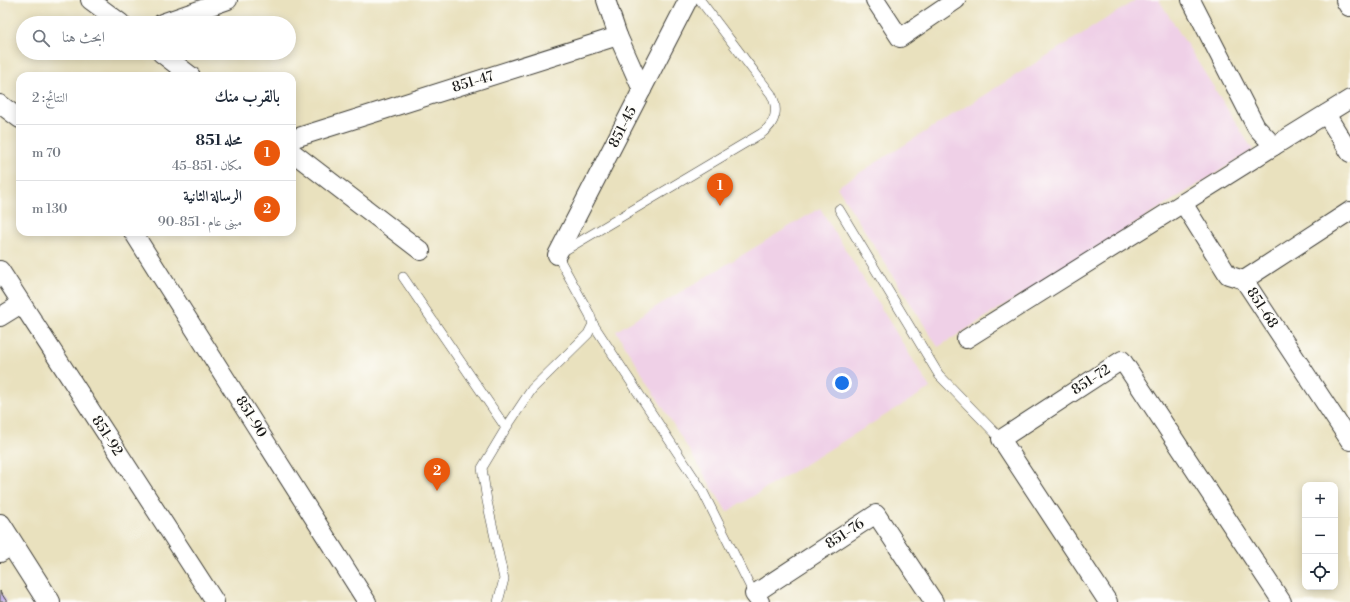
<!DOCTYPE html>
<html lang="ar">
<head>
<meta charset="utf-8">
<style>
  :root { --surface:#fff; --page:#f6f6f7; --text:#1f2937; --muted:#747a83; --line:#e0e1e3; --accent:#ea580c }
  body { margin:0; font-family:"Libre Bodoni",Amiri,serif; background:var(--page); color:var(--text); direction:rtl }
  .controls { position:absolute; right:12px; bottom:12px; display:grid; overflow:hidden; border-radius:8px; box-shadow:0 2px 10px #0003 }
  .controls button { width:36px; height:36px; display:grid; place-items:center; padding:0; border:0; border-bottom:1px solid var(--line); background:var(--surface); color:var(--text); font:20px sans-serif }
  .you { position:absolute; left:842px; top:383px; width:14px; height:14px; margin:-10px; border:3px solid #fff; border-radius:50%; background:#1a73e8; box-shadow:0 0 0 6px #1a73e833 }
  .badge { display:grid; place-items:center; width:26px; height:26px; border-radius:50%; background:var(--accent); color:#fff; font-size:13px; font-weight:700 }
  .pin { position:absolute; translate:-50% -33px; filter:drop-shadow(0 1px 2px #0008) }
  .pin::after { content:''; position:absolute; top:21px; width:14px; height:12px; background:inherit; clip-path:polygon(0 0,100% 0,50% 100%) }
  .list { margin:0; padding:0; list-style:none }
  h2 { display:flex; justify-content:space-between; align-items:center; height:52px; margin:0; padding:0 16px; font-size:17px }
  h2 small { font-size:13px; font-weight:400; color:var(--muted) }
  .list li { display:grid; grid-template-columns:26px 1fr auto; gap:12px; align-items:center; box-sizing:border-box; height:56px; padding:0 16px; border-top:1px solid var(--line) }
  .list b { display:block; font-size:15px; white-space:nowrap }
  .list p { margin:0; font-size:13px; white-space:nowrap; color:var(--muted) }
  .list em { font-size:13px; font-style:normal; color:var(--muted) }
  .icon { flex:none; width:22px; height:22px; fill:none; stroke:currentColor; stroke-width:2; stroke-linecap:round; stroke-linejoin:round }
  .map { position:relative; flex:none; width:1350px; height:602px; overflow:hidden; direction:ltr }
  .search { position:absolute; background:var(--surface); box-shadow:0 2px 10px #0003; left:16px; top:16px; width:280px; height:44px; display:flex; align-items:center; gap:10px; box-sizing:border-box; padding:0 14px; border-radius:22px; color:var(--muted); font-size:15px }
  .panel { position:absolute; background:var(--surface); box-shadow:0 2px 10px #0003; left:16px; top:72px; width:280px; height:164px; border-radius:12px; direction:rtl }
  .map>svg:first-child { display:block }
</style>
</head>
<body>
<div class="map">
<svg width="1350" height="602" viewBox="0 0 1350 602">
  <rect width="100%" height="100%" fill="#fdfcf7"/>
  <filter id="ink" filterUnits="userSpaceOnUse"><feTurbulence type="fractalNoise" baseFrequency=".025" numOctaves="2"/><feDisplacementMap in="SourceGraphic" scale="8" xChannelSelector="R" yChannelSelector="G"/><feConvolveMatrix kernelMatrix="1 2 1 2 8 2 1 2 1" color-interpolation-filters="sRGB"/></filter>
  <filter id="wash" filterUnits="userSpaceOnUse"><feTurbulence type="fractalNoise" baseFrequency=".012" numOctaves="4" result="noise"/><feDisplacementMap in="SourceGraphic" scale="16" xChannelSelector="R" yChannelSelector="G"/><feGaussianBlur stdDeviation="0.9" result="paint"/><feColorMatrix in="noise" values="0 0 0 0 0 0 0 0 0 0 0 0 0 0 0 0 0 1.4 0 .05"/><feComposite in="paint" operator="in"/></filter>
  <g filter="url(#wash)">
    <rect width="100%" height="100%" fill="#e9e1be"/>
    <g fill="#efd0e7">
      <path d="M1136 0H1159L1253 150 938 347 837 187Z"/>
      <path d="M820 208 930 388 727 512 616 331Z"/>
    </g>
    <g id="blocks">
      <path fill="#bfa9ec" d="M0 591 7 602H0Z"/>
    </g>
  </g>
  <g filter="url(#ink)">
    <use href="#blocks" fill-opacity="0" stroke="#3b3a34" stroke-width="1"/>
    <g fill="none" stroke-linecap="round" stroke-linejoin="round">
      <g stroke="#3b3a34" stroke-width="10">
        <g id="service">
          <path d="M839 209 939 375 1001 439"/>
          <path d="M403 277 506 428"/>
          <path d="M593 324 702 490 754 594"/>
          <path d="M498 602 504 579 487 501 482 468 506 428 532 389 588 334 593 324 590 315 557 255 762 133C776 123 779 109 771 94L700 0"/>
        </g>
      </g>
      <g stroke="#3b3a34" stroke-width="20">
        <g id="minor">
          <path d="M90 0 121 23"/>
          <path d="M875 0 900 38 956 0"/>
          <path d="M1191 0 1256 127 1274 146 1350 99"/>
          <path d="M162 23 228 0"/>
          <path d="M618 36 642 90"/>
          <path d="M161 53 191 76"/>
          <path d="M0 104 20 119"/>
          <path d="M1326 114 1350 153"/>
          <path d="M292 139 618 36 606 0"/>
          <path d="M292 152 421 251"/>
          <path d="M1183 203 1228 275 1244 280"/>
          <path d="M1350 211 1244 280 1350 441"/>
          <path d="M133 232 367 602"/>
          <path d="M557 255 688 0"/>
          <path d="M0 270 215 602"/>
          <path d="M0 317 21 304"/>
          <path d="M966 339 1274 146"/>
          <path d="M0 553 13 545"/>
          <path d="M760 602 754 594 876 514 934 602"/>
          <path d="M1108 602 1001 439 1122 360 1282 602"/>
        </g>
      </g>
      <g stroke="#3b3a34" stroke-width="24">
        <g id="tertiary">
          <path d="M1347 0 1350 5"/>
          <path d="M0 525 49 602"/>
        </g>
      </g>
      <use href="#service" stroke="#fff" stroke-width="9"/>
      <use href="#minor" stroke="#fff" stroke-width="18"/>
      <use href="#tertiary" stroke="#fff" stroke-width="22"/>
    </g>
  </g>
  <g text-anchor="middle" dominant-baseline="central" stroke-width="3" stroke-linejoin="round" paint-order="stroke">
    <g font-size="14" fill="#1c1c1c" stroke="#fdfcf7">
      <text transform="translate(473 82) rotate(-17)">851-47</text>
      <text transform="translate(623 127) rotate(-63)">851-45</text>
      <text transform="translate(1262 308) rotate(57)">851-68</text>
      <text transform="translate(1091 380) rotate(-33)">851-72</text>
      <text transform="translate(251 417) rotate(58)">851-90</text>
      <text transform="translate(107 436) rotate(57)">851-92</text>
      <text transform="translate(845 534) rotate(-33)">851-76</text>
    </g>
  </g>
</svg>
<div class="controls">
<button>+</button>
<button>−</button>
<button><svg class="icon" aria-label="locate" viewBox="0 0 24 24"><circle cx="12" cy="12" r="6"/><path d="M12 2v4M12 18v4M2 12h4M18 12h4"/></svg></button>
</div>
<div class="you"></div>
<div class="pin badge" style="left:720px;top:206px">1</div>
<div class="pin badge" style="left:437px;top:491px">2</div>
<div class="search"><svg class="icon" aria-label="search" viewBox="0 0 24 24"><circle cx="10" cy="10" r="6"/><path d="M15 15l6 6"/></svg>ابحث هنا</div>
<section class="panel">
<h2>بالقرب منك<small>النتائج: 2</small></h2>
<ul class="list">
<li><span class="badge">1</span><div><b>محله 851</b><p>مكان · 851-45</p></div><em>70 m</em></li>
<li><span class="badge">2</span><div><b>الرسالة الثانية</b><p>مبنى عام · 851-90</p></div><em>130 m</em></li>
</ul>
</section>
</div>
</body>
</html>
